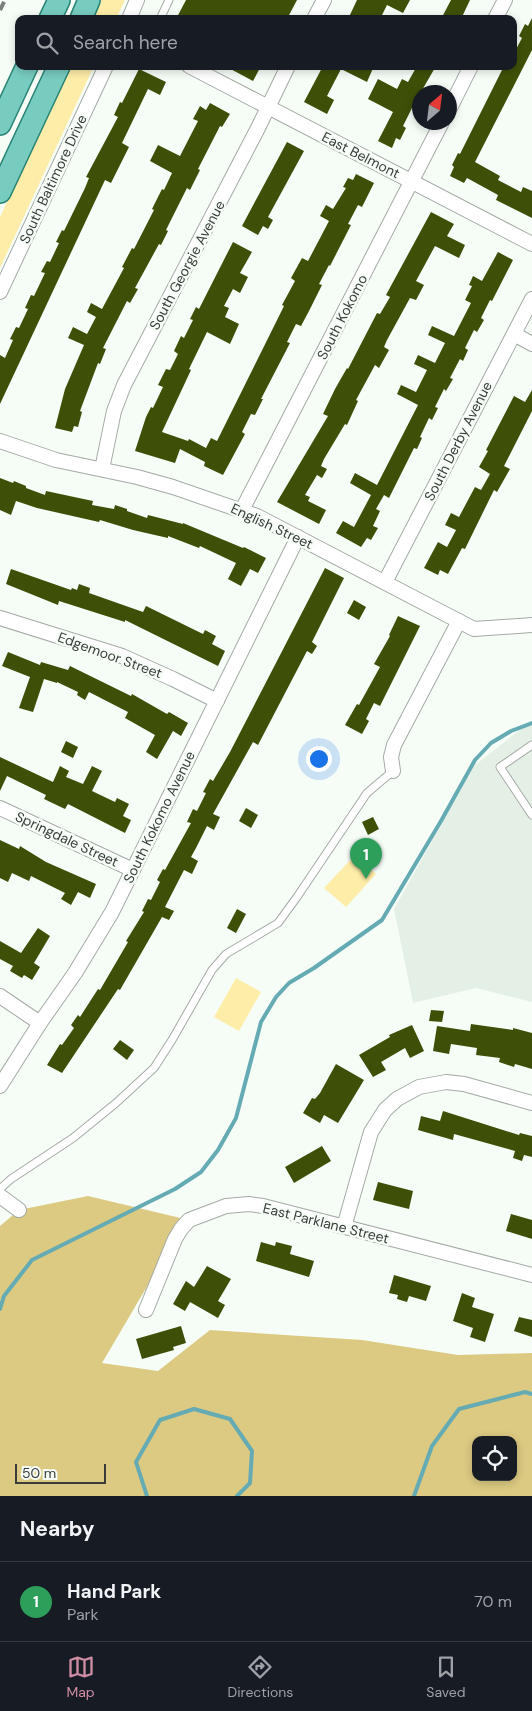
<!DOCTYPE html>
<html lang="en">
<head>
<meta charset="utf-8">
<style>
  :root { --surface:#171b24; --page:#20242c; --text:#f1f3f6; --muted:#9ea1a6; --line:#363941; --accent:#d08da3 }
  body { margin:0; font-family:"DM Sans",sans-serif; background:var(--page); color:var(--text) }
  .controls { position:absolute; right:15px; bottom:15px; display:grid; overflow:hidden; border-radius:10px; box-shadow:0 2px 8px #0003 }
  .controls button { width:45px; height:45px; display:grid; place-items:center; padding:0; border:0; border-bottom:1px solid var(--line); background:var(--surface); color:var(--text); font:25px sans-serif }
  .compass { position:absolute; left:412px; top:85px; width:45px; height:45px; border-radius:50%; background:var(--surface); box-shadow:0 2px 8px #0003; rotate:28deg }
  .scale { position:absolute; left:15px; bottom:12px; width:91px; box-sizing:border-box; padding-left:5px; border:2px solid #393c39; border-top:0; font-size:14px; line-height:18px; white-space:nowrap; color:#393c39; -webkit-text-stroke:4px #f6fdf7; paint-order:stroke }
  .you { position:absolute; left:318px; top:758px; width:18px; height:18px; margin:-12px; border:4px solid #fff; border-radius:50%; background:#1a73e8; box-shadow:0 0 0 8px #1a73e833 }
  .badge { display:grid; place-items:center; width:32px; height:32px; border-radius:50%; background:var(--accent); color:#fff; font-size:16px; font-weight:700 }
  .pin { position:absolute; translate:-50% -41px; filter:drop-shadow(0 1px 2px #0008) }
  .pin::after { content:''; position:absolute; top:26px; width:18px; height:15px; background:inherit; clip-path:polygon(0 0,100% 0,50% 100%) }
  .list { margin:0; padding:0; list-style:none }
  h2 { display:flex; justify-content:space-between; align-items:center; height:65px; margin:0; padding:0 20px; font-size:21px }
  h2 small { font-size:16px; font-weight:400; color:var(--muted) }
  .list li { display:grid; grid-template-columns:32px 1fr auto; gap:15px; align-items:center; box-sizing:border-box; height:80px; padding:0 20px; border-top:1px solid var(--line) }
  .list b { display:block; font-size:19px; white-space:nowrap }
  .list p { margin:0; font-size:16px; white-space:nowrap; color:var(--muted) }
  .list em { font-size:16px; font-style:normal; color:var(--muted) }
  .icon { flex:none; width:28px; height:28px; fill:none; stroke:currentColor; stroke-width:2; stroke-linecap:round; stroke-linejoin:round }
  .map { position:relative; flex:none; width:532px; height:1496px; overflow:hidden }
  .search { position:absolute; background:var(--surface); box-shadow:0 2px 8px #0003; left:15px; right:15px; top:15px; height:55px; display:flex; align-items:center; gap:12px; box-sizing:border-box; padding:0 18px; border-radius:10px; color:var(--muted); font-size:19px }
  .sheet { height:145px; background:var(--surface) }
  nav { display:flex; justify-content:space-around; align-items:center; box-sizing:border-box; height:70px; border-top:1px solid var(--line); background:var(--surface); font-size:14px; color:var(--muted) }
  nav a { display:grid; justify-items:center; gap:2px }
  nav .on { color:var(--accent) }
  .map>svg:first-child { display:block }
</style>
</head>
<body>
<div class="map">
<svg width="532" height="1496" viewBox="0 0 532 1496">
  <rect width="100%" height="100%" fill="#f6fdf7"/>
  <path fill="#e4f0e5" d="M532 726V1002L476 988 413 1003 394 909 474 766 522 728Z"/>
  <g fill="#feeda8">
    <path d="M101 0H125L116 19H93Z"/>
    <path d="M70 66H94L0 268V217Z"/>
    <path d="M355 855 376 874 346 907 324 888Z"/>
    <path d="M236 978 261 992 239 1031 214 1017Z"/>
  </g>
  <path fill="#dcca82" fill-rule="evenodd" d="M88 1196 189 1220 175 1239 102 1363 158 1371 210 1330 362 1340 458 1355 532 1353V1496H0V1226L19 1210ZM476 1440H513V1477H476Z"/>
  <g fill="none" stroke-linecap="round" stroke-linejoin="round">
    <g stroke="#65abb3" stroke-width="4">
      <path d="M0 1309 4 1296 32 1260 175 1189 201 1172 218 1150 236 1118 261 1022 276 997 289 983 314 968 382 920 441 821 475 760 491 743 511 731 532 723"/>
      <path d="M147 1496 136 1462 160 1420 194 1409 230 1419 252 1451 250 1483 237 1496"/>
      <path d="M414 1496 432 1446 459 1409 525 1392 532 1394"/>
    </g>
  </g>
  <g fill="#3e5008">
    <path d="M186 0H297L287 19H176Z"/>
    <path d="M357 0H410L403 13 387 5 380 19H348Z"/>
    <path d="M451 0H470L461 19H441Z"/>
    <path d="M532 18V50L475 162 500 176 498 180 521 192 523 187 532 191V218L496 200 498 195 467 178 464 183 450 176 454 167 452 165 458 153 460 154 504 66H513V55L522 38 519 36 525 24 528 26Z"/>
    <path d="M225 66H261L253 81Z"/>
    <path d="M323 66H374L367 82 341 69 327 96 334 100 327 114 304 102Z"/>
    <path d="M417 66H436L421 92H420V102L415 110 412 108 403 126 406 128 400 140 396 138 392 148 378 141 393 112 368 99 378 79 397 89 402 79 408 82Z"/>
    <path d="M139 69 166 82 160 95 148 89 122 143 129 147 111 183 105 180 0 404V355L5 358 13 340 10 339 16 327 19 328 28 309 25 308 31 295 34 296 45 273 41 272 47 261 50 262 59 243 56 242 62 230 64 231 85 188 89 178 86 177 118 117 114 115 120 102 122 103Z"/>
    <path d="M210 103 230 114 222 127 220 126 198 169 200 170 190 190 187 188 166 230 168 231 161 245 159 244 135 288 138 289 130 303 127 301 103 348 106 349 100 364 98 363 80 411 82 412 78 427 74 426 72 432 55 428 65 389 84 345 68 338 73 327 87 334 96 317 87 312 91 303 102 309 124 268 122 267 132 248 134 249 154 210 152 209 162 189 164 190 172 173 150 161 158 145 180 156 198 121 193 119 200 106 206 110Z"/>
    <path d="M287 142 304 151 268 217 273 220 268 229 263 226 258 235 242 226Z"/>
    <path d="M356 174 374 183 362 207 358 205 348 224 351 225 330 266 329 265 319 284 322 285 309 311 301 326 296 324 287 342 290 343 261 399H263L255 415 251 414 242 432 245 434 223 475 204 466 205 462 180 449 175 463 135 451 146 417 151 407 153 408 163 387 158 385 166 369 170 370 178 354 174 351 181 336 184 338 193 320 190 319 196 307 199 309 233 242 252 252 240 273 248 277 240 293 233 289 224 306 229 308 225 317 239 324 230 344 207 332 189 369 191 370 162 432 188 441 189 439 206 448 211 438 217 441 284 306 282 305 295 281 291 278 302 258 308 261 329 221 320 216 326 205 333 209 346 188 343 187 348 178 353 180Z"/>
    <path d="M431 212 454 224 447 236 465 245 459 258 435 246 416 281 424 285 416 300 410 298 387 340 384 347 389 350 379 368 375 365 356 400 358 401 347 425 345 424 324 459 321 466 327 469 322 478 317 475 305 495 310 497 308 501 326 510 319 524 277 502 328 416 323 414 335 389 347 368 348 369 377 313 380 314 390 297 386 295Z"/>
    <path d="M498 252 513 260 492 301 490 300 481 318 484 320 477 332 474 330 465 348 468 350 463 361 460 359 450 378 453 379 446 391 444 389 435 407 438 408 432 420 429 418 420 437 422 438 417 449 414 448 389 498 384 495 376 509 380 511 373 526 378 528 371 540 367 538 361 547 336 533 343 521 354 527 371 495 350 483 355 473 377 485 418 405 397 394 401 385 416 392 427 370 414 364 418 355 435 363 445 343 428 335 432 326 454 336 471 303 465 300 472 286 469 285 473 276 482 281Z"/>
    <path d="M532 390V411L504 466 510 469 497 492 494 490 465 549 462 548 448 574 440 570 438 575 424 568 438 542 447 547 456 530 445 525 451 513 459 517 475 487 481 490 490 474 479 467 488 451 486 450 514 396 525 402Z"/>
    <path d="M0 478 13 483 14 481 26 486V488L45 495 46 491 93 501 92 505 114 509 115 505 127 509V511L147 518 148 515 183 524V523L243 548 244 547 266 558 258 573 250 569 241 586 228 579 236 563 200 546 199 548 168 536V538L133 530 100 520 99 522 37 508 16 501 11 515 0 510Z"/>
    <path d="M325 568 344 578 312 642 317 646 312 654 307 651 258 745 253 742 213 814 220 817 214 830 207 826 196 848 191 857 198 861 192 874 184 870 165 907 174 911 169 920 162 917 120 990 118 989 62 1073 47 1065 60 1044 62 1045 74 1028 71 1025 78 1015 80 1017 98 989 100 990 128 942 126 941 144 912 142 911 148 899 151 900 160 882 157 880 163 869 165 870 191 823 187 822 193 809 197 811 206 793 203 792 210 779 213 781 230 752Z"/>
    <path d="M11 569 71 590 72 588 77 590 79 584 90 588 89 593 143 612 146 606 203 634 205 630 216 636 212 644 225 651 218 666 125 620V622L59 601 58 605 6 584Z"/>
    <path d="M354 600 366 607 359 620 347 613Z"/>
    <path d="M398 616 420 626 380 706 374 703 366 719 369 721 362 734 345 725 357 704 359 705 380 667 374 664 390 636 389 635Z"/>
    <path d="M8 652 40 665 41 662 68 670 70 666 131 696 132 694 167 714 169 712 188 723 181 736 173 731 157 759 146 752 155 735 125 718 128 712 89 692 85 700 77 695 78 692 57 682V683L44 679 33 712 19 708 30 677 2 666Z"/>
    <path d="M66 741 78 747 73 758 61 752Z"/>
    <path d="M0 757 53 782 60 766 69 771 66 777 83 784 92 766 102 771 92 791 115 802 117 798 129 804 123 816 131 820 125 833 68 804 65 809 44 799 46 795 7 776 0 791Z"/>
    <path d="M246 808 258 815 251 828 239 821Z"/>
    <path d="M373 817 379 829 368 835 362 822Z"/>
    <path d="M0 840 19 849 20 846 46 862 96 884 90 898 78 892 71 905 61 899 65 893 31 876 29 881 12 873 8 882 0 878Z"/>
    <path d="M237 909 246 914 236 933 227 928Z"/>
    <path d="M38 928 50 936 34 963 40 967 32 980 24 975 22 978 10 971 13 966 0 959V941L21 953Z"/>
    <path d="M431 1010 444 1011 442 1022 429 1021Z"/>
    <path d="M471 1024 513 1030V1028L532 1033V1069L515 1064 514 1067 499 1062 500 1058 476 1055 477 1048 451 1044 449 1054 433 1051 437 1026 470 1031Z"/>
    <path d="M412 1025 424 1051 410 1058 405 1048 381 1062 386 1070 373 1077 359 1055 390 1037 389 1035Z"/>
    <path d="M120 1040 134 1050 127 1060 113 1049Z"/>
    <path d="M336 1064 364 1080 338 1123 324 1115 320 1123 303 1113 312 1098 315 1099 320 1093Z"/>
    <path d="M443 1111 519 1135 520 1133 532 1136V1157L524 1155 522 1161 513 1158 515 1151 454 1134 453 1140 418 1130 421 1116 440 1121Z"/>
    <path d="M322 1146 331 1161 294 1183 285 1167Z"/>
    <path d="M378 1182 413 1191 409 1209 373 1200Z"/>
    <path d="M511 1214 532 1220V1239L506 1231Z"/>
    <path d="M261 1242 275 1246 276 1242 292 1246 290 1254 314 1261 309 1277 256 1261Z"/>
    <path d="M207 1266 231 1279 218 1301 225 1305 218 1318 190 1302 185 1311 173 1304 186 1281 194 1287Z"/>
    <path d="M394 1275 431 1286 426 1301 409 1296 407 1302 397 1299 398 1295 389 1293Z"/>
    <path d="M462 1293 475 1298 472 1307 494 1314 485 1342 470 1337 473 1328 453 1321Z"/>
    <path d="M519 1317 532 1320V1337L514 1331Z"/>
    <path d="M181 1326 186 1343 173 1347 174 1350 142 1359 136 1339Z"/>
  </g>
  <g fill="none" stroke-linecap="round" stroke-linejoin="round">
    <g stroke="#a4aaa5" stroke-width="9">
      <g id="service">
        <path d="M160 19 169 0"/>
        <path d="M532 745 500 767 532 815"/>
        <path d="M0 1189 11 1179 73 1138 116 1103 154 1068 172 1040 212 970 226 954 278 923 297 897 367 793 393 771"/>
      </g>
    </g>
    <g stroke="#a4aaa5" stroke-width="16">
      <g id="minor">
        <path d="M129 19 137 0"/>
        <path d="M314 19 324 0"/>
        <path d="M495 19 505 0"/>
        <path d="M189 66 532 244"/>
        <path d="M450 108 471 66"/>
        <path d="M0 292 106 66"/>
        <path d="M514 334 532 344"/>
        <path d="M0 441 56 460 137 477 173 487 257 516 474 629 532 625"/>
        <path d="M102 469 114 411 124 385 258 128 288 66"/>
        <path d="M242 510 442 122"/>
        <path d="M385 582 532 299"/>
        <path d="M0 618 122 656 173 679 217 701"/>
        <path d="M393 771 391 757 394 745 459 621"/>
        <path d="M0 808 133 870"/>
        <path d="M0 996 40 1023"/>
        <path d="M0 1086 40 1023 75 973 112 912 298 537"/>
        <path d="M0 1196 19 1210"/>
        <path d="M344 1227 371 1132 385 1110 397 1099 419 1087 446 1082 464 1084 532 1103"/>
        <path d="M146 1310 175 1239 181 1229 189 1220 226 1206 249 1204 263 1206 532 1275"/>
      </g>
    </g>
    <g stroke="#278374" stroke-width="24">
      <g id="primary">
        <path d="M50 19 59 0"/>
        <path d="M81 19 89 0"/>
        <path d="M0 124 27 66"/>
        <path d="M0 192 59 66"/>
      </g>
    </g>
    <use href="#service" stroke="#fff" stroke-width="7"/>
    <use href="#minor" stroke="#fff" stroke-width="14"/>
    <use href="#primary" stroke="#77cbbf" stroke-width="21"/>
    <path stroke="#7a7f7b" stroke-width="4" stroke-dasharray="9 9" stroke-linecap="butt" d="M0 10 5 0"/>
  </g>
  <g text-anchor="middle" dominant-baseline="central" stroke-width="5" stroke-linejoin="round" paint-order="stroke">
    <g font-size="14" fill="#393c39" stroke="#f6fdf7">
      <text transform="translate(361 155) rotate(27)">East Belmont</text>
      <text transform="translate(53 179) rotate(-65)">South Baltimore Drive</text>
      <text transform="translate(187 265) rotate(-62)">South Georgie Avenue</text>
      <text transform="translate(342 317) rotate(-63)">South Kokomo</text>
      <text transform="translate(458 441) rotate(-63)">South Derby Avenue</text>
      <text transform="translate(272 526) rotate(25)">English Street</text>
      <text transform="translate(110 655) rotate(20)">Edgemoor Street</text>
      <text transform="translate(159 817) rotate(-64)">South Kokomo Avenue</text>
      <text transform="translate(67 839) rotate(25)">Springdale Street</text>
      <text transform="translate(326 1223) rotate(14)">East Parklane Street</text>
    </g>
  </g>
</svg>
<div class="controls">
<button><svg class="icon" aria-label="locate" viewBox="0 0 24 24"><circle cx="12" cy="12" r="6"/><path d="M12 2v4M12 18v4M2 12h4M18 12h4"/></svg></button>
</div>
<svg class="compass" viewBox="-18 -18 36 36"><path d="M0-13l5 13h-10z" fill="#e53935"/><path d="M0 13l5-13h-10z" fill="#9ea1a6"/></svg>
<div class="scale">50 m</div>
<div class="you"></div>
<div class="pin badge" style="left:366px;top:879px;background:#2e9e5b">1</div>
<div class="search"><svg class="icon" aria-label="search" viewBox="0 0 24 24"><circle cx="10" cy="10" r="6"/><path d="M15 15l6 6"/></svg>Search here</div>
</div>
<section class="sheet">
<h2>Nearby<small></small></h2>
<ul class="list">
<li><span class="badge" style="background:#2e9e5b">1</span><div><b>Hand Park</b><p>Park</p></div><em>70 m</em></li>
</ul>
</section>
<nav>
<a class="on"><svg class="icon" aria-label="map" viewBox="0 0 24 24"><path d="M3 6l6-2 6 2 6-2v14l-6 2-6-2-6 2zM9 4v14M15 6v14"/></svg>Map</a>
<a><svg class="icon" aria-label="directions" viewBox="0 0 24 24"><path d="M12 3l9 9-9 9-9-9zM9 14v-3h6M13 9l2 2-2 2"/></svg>Directions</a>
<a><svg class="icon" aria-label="saved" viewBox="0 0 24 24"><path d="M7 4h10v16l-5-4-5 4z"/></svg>Saved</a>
</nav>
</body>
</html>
